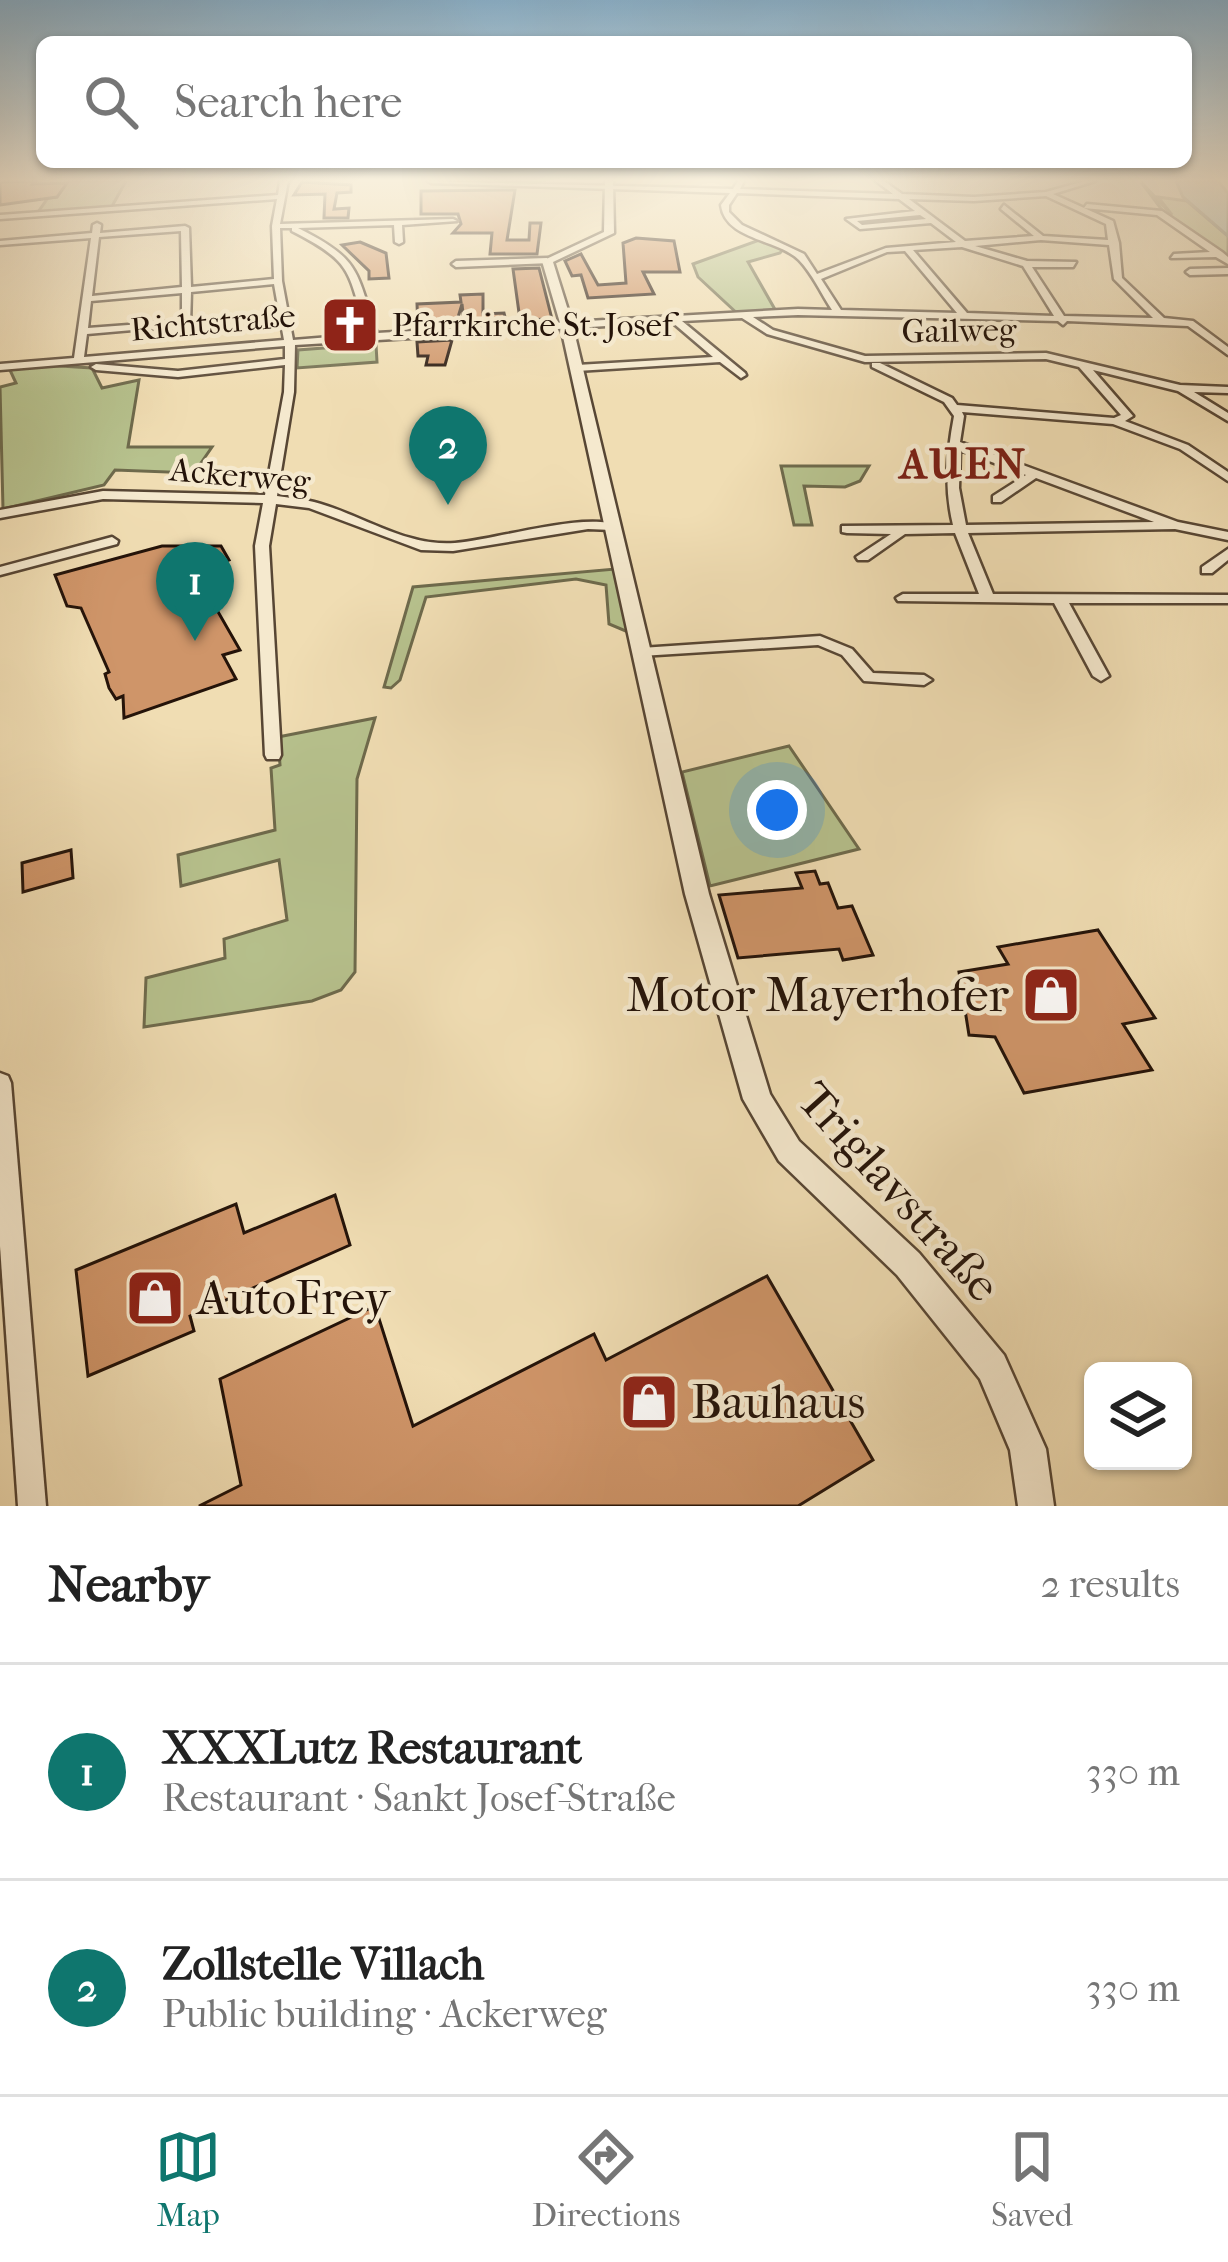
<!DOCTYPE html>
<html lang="en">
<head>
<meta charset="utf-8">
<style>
  :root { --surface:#fff; --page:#f2f2f2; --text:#222; --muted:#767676; --line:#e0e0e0; --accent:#0f766e }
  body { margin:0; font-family:"IM FELL French Canon",serif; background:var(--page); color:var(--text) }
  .controls { position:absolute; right:36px; bottom:36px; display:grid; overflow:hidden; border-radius:18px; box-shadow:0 3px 9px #0004 }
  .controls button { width:108px; height:108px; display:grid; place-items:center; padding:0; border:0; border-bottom:3px solid var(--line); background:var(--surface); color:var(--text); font:60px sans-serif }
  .you { position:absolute; left:777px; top:810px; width:42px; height:42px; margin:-30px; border:9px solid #fff; border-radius:50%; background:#1a73e8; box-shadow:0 0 0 18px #1a73e833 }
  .badge { display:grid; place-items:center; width:78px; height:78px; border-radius:50%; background:var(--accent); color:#fff; font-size:39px; font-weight:700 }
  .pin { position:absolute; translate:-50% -99px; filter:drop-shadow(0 3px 6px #0008) }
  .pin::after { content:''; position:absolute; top:63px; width:42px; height:36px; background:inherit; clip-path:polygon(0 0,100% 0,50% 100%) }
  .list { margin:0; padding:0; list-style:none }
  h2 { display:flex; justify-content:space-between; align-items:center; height:156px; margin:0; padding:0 48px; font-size:51px }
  h2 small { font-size:39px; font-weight:400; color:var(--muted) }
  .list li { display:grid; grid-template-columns:78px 1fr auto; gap:36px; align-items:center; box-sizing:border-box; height:216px; padding:0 48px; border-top:3px solid var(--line) }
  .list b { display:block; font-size:45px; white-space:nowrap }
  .list p { margin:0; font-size:39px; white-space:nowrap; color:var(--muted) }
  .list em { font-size:39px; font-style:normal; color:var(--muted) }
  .icon { flex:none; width:66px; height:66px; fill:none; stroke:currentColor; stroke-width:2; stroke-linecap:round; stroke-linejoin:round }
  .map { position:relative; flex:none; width:1228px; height:1506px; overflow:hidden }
  .search { position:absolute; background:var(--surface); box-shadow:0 3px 9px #0004; left:36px; right:36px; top:36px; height:132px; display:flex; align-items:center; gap:30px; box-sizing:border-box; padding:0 42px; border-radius:18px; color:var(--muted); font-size:45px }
  .sheet { height:588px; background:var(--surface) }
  nav { display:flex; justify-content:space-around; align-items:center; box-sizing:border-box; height:168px; border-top:3px solid var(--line); background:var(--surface); font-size:33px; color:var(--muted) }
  nav a { display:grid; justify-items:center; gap:6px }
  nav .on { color:var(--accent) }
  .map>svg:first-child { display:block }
</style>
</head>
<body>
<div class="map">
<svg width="1228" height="1506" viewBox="0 0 1228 1506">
  <rect width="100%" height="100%" fill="#f0ddb3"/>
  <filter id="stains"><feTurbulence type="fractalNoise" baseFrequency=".00167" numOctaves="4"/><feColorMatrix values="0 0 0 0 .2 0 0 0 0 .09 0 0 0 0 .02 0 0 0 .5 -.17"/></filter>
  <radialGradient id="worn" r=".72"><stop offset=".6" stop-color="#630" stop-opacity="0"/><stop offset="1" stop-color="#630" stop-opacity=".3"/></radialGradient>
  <g fill="#b7c28e" stroke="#6e6a4c" stroke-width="3">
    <path d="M66 181H126L111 208 38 212 48 198 57 197Z"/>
    <path d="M1141 182 1172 215 1158 197 1187 201 1228 236V258L1165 214Z"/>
    <path d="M765 238 785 247 780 253 748 262 777 313 739 315 698 277 693 264Z"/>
    <path d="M376 344 377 362 297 368 298 350Z"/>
    <path d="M44 365 92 368 102 388 139 380 128 447H212L194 473 115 470 104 485 3 509 0 387 16 383 9 368Z"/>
    <path d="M781 466H869L860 481 845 487 804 486 812 525H794Z"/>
    <path d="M615 569 628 632 609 624 606 585 576 579 426 597 400 680 391 688 384 687 413 587Z"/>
    <path d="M375 718 357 779 355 972 341 990 312 1001 144 1027 146 978 225 958 224 939 287 920 279 860 181 886 178 855 275 830 271 768 280 765 278 737Z"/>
    <path d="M789 746 859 849 710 886 682 772Z"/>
  </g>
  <path fill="#9dbab5" stroke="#6d7770" stroke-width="3" d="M1176 181H1218L1228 193V236L1183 197Z"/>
  <g fill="#cf9569" stroke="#241309" stroke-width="3">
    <path d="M36 181 33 184 67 183 57 197 0 205V182Z"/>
    <path d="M302 182 351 185V192L337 193 334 209 349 208 348 218H324L325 194 294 195Z"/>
    <path d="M503 190H515L507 240H529L530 223H541L537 254H490L492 233H453L461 224 458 214H421V191Z"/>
    <path d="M636 238 674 241 680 272H643L654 294 588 298 581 275 572 276 565 261 581 254 598 285 626 283 623 243Z"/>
    <path d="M360 242 386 253 389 278 369 279V271L342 245Z"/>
    <path d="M539 268 552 319 520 320 513 269Z"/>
    <path d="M483 294V314L504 313 506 321 464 324 462 304 456 324 418 326 417 304 461 302 460 295Z"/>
    <path d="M452 340 445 365H426L428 356H418L417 342Z"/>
    <path d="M162 546H221L229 560 165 584 185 620 217 610 240 650 223 655 236 679 124 718 123 696 116 699 109 688 105 674 109 672 81 608 67 606 55 575Z"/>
    <path d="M71 850 73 878 23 892 22 863Z"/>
    <path d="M815 871 820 884 828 883 838 908 852 906 873 955 843 960 839 949 738 958 719 895 802 888 796 873Z"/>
    <path d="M1098 930 1155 1018 1123 1024 1152 1070 1024 1093 995 1037 969 1035 959 972 1008 964 998 947Z"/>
    <path d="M335 1195 350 1245 190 1316 194 1331 88 1376 76 1270 236 1204 244 1233Z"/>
    <path d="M767 1276 873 1460 798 1506H199L241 1485 220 1379 375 1306 413 1426 594 1334 606 1360Z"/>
  </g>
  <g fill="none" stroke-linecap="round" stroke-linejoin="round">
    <g stroke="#574634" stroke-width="5">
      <g id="minor">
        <path d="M280 181H288L280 224 453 219 457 221 402 225 403 242 399 244 395 242 394 225 298 228C362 260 355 270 377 333L798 309 832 310C822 295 812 273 799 260 778 239 725 240 721 205L730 193 431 183 428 181 733 189 738 181H744L740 189 893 194 876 181H884L902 194 974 197 1046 192 1085 181H1095L1053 194 1113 221 1119 243 1122 278 1164 318 1193 321 1228 347V355L1188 326 1067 321 1063 325 1058 321 798 315 753 317 773 330 865 356 1046 353 1180 385 1228 387V393L1194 392 1228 413V421L1178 391 1093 370 1133 416 1125 421 1188 445 1228 472V481L1180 449 1113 424 962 412 964 416 960 442 1178 522 1228 532V540L1175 529 968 533 993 594 1228 595V603H1069L1109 676 1101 681 1093 676 1054 603 898 601 896 598 903 594H979L955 533 905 534 868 560H858L856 557 891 534 847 533 842 532V526L953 525C944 488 947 453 954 416L944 402 872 367V363H880L952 398 957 405 1114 418 1121 415 1079 367 1046 359 865 362 767 334 742 318 682 321 745 373 746 375 741 378 720 362 577 371 572 368 577 365 713 357 672 322 295 345 294 392 277 496C289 498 302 499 314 502 361 514 405 547 455 543 494 540 588 511 618 526L612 530 588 529 453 551 421 550 309 508 276 504 269 546 281 755 279 759H267L265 755 255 546 263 503 103 499 0 518V510L103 491 265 495 284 392 285 365 178 377 96 370 91 367 96 364 178 371 285 359V346L0 370V364L74 358 91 238 0 245V241L92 233 93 225 97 223 101 225 100 233 185 226 189 228 191 287 274 279 272 226 277 199 0 219V215L278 195ZM737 193 899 199 915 211 846 219 860 229 931 223 956 242 886 248 817 274 804 254 742 225 729 212V205ZM1046 196 1106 224 1108 240 1043 236 1004 205 1001 209 1034 236 965 241 909 199 974 201ZM920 215 926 219 862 225 857 221ZM280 228H292V231C355 263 347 271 367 334L293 340 282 281ZM181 231 182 287 92 296 99 237ZM1041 240 1109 245 1114 279 1153 318 1064 316 1032 267H1073L1076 262 1027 261 975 246ZM962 247 1023 266 1054 316 967 313 913 250ZM905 251 957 313 841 310 821 279 887 252ZM274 284 284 340 84 357 87 334 190 325 191 292ZM182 293V321L88 328 91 301ZM960 450 1026 475 993 496V502H1001L1036 478 1154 522 966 525 959 488Z"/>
        <path d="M1087 204 1162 211 1222 252 1228 257V264L1216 257 1171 258 1174 254 1210 252 1157 215 1084 208Z"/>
        <path d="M547 258 550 263 456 267 452 264 456 261Z"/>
        <path d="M1228 268V274L1190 275 1186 272 1190 269Z"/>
        <path d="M112 537 118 541 117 544 0 575V567Z"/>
        <path d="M1228 549V560L1212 573H1202V567Z"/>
        <path d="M820 636 852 649 873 673 924 675 932 680 924 685 864 681 842 655 818 645 641 656 634 652 641 648Z"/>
        <path d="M0 1073 8 1076 11 1083 46 1506H18L0 1246Z"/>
      </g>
    </g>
    <g stroke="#574634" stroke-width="5">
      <path id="tertiary" d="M605 181H613L614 233 553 262 572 323 709 894 770 1094 799 1141 919 1253 1004 1355 1046 1449 1054 1506H1018L1010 1450 980 1379 897 1275 779 1161 743 1099 685 894 560 323 542 261 604 232Z"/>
    </g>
    <use href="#minor" fill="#f5e9ce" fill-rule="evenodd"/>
    <use href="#tertiary" fill="#f5e9ce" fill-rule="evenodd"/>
  </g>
  <linearGradient id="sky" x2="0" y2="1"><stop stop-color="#8ab6d4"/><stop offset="0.46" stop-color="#f8f0dd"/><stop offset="1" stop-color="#f8f0dd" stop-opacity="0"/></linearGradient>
  <rect width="1228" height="392" fill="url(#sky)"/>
  <defs>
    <g id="church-square" transform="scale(3)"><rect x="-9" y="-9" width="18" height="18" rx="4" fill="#8f2418" stroke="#f5e9ce"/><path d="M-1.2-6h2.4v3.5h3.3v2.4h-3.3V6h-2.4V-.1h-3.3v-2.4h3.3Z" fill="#fff"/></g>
    <g id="shop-square" transform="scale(3)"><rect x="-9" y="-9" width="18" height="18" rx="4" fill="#8f2418" stroke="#f5e9ce"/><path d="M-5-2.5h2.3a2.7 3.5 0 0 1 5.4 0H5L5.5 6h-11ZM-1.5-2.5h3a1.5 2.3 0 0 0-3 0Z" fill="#fff"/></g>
  </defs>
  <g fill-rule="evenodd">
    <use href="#church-square" x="350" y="325"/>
    <use href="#shop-square" x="1051" y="995"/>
    <use href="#shop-square" x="155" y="1298"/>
    <use href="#shop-square" x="649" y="1402"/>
  </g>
  <g text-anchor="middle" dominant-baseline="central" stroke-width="9" stroke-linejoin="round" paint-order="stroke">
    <g font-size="33" fill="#241309" stroke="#f5e9ce">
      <text transform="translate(213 323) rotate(-5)">Richtstraße</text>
      <text transform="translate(959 331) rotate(-1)">Gailweg</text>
      <text transform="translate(240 476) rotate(5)">Ackerweg</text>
    </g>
    <g font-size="33" fill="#241309" stroke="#f5e9ce" text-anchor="start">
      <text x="392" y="325">Pfarrkirche St. Josef</text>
    </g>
    <g font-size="42" font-weight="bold" letter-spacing="3" fill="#7a1f14" stroke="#f5e9ce">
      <text x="964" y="464">AUEN</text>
    </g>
    <g font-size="48" fill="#241309" stroke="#f5e9ce" text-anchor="start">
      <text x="1009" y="995" text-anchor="end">Motor Mayerhofer</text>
      <text x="197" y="1298">AutoFrey</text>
      <text x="691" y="1402">Bauhaus</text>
    </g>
    <g font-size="48" fill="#241309" stroke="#f5e9ce">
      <text transform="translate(899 1192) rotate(48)">Triglavstraße</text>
    </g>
  </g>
  <rect width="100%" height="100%" filter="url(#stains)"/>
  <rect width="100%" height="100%" fill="url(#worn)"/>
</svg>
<div class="controls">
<button><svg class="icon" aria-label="layers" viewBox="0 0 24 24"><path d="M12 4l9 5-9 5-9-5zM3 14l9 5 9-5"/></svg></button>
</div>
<div class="you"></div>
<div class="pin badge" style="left:195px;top:641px">1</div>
<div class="pin badge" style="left:448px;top:505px">2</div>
<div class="search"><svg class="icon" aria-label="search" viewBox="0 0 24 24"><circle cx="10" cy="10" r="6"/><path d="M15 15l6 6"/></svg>Search here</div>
</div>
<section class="sheet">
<h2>Nearby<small>2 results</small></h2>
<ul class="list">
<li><span class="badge">1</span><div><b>XXXLutz Restaurant</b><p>Restaurant · Sankt Josef-Straße</p></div><em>330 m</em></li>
<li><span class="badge">2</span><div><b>Zollstelle Villach</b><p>Public building · Ackerweg</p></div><em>330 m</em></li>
</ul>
</section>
<nav>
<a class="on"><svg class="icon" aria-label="map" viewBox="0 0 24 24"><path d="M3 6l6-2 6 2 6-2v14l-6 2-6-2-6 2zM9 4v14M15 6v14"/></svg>Map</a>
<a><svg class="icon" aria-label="directions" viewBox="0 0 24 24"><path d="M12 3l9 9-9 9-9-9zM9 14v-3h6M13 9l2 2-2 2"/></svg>Directions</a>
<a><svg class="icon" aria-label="saved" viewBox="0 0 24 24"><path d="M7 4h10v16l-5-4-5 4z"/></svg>Saved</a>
</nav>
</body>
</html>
